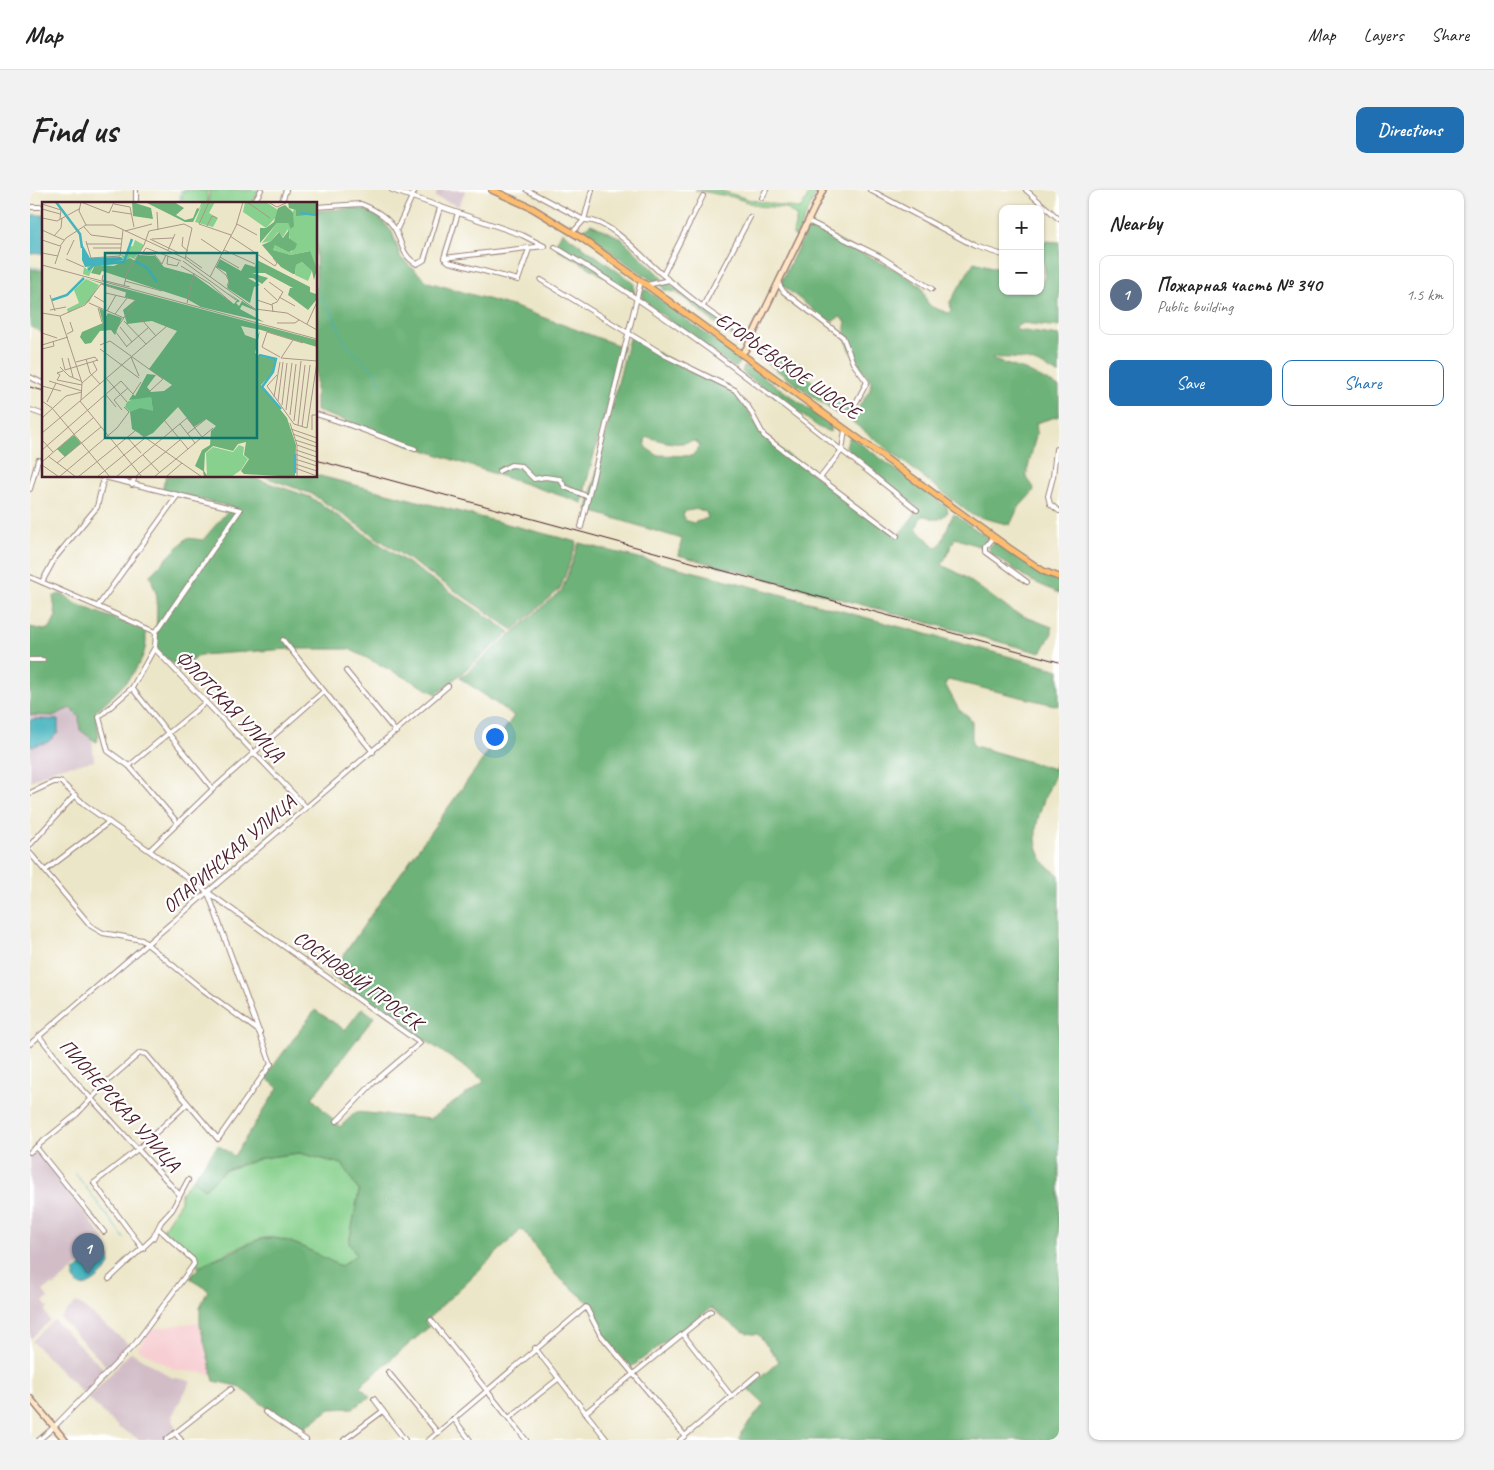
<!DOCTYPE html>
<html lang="en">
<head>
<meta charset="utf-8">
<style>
  :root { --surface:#fff; --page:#f2f2f2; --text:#222; --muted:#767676; --line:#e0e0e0; --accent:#1f6fb2 }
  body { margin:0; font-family:Caveat,sans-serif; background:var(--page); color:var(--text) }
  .controls { position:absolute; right:15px; top:15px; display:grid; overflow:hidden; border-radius:10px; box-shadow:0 1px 4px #0004 }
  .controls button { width:45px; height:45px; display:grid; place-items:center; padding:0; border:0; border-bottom:1px solid var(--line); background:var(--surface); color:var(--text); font:25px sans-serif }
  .you { position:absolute; left:464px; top:546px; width:18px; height:18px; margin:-12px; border:4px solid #fff; border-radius:50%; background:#1a73e8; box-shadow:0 0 0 8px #1a73e833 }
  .badge { display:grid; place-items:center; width:32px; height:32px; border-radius:50%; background:var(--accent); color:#fff; font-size:16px; font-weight:700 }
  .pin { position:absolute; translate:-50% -41px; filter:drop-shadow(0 1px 2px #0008) }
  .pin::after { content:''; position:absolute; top:26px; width:18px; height:15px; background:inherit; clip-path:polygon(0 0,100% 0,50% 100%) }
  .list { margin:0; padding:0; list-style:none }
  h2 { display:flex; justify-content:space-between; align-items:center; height:65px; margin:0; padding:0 20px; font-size:21px }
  h2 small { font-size:16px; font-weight:400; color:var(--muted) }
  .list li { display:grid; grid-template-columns:32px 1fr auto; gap:15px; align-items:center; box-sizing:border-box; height:80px; margin:0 10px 10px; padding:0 10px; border:1px solid var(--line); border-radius:10px }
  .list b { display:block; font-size:19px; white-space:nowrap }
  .list p { margin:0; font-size:16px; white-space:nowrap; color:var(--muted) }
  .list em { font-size:16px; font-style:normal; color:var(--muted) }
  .actions { display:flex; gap:10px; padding:15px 20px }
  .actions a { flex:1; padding:11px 0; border:1px solid var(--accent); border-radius:10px; text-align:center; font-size:18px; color:var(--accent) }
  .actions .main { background:var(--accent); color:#fff }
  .map { position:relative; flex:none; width:1029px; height:1250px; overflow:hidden; border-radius:10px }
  header { display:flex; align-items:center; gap:30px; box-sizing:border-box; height:70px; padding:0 25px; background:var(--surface); border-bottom:1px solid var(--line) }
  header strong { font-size:24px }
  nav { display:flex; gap:28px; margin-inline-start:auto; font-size:18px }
  .intro { display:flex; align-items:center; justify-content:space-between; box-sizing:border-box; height:120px; padding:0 30px }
  h1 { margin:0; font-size:35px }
  .button { padding:12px 22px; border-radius:10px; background:var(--accent); color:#fff; font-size:18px; font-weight:700 }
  main { display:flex; gap:30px; padding:0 30px }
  aside { flex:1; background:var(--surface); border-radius:10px; box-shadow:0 1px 4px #0004 }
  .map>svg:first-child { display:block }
</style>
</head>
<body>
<header>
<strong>Map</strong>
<nav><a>Map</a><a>Layers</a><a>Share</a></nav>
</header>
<div class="intro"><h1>Find us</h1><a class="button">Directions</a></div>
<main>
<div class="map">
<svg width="1029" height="1250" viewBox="0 0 1029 1250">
  <rect width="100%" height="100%" fill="#fff"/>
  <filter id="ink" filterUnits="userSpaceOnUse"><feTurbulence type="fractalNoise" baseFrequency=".02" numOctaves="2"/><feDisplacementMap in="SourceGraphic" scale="10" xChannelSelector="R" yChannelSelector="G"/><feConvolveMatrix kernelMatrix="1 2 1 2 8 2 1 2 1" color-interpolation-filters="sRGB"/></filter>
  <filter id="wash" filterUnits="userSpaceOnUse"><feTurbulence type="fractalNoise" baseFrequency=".0096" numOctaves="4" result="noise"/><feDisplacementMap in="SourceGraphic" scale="20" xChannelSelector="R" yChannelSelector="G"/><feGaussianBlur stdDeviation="1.12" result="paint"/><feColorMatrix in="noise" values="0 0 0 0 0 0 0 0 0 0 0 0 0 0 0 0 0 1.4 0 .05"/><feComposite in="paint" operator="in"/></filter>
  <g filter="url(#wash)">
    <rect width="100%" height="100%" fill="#ece6c8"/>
    <path fill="#f7cfd3" d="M168 1132 182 1184 145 1180 108 1159 121 1139Z"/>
    <g fill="#d2bdc7">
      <path d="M408 0H434L435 1 429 16 405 7Z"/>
      <path d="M0 477 60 529 64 571 28 578 0 591Z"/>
      <path d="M7 959 76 1052 24 1096 22 1094 13 1101 18 1108 13 1112 18 1118 15 1121 20 1131 0 1149V965Z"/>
      <path d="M47 1112 100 1155 78 1178 30 1128Z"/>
      <path d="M24 1130 76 1181 54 1204 2 1151Z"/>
      <path d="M101 1162 141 1187 161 1191 142 1226 146 1239 133 1250H111L89 1238 58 1208Z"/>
    </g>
    <g fill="#87d08d" stroke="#68785c">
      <path d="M153 0H176L178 14H151Z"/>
      <path d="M229 0 222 14H179V0Z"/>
      <path d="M665 0H689L721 10 771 19 781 0 787 1 767 45 764 46 763 44 767 27 756 18 729 16 703 7Z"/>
      <path d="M269 963 312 974 329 1001 319 1053 327 1065 311 1076C288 1067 262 1046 235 1048 223 1049 181 1071 167 1077V1069L133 1039 151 1011V1003L162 990 175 999 194 981 232 968Z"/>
    </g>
    <g fill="#6db278" stroke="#5c6852" fill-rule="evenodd">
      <path d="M322 18 338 21 351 29 362 42 371 68 398 92 485 117 593 157 556 294 553 313C496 294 439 276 383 256 350 244 319 231 286 221V21Z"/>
      <path d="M561 34 591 48 633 89 624 91 620 89 556 45 554 39Z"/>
      <path d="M780 36 870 82 892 97 897 112 902 117 918 123 921 121 920 112 944 72 973 80V101H1010C1010 95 1015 90 1015 82 1015 68 1006 68 1016 51L1029 52V137L993 133 985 137 987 140 1029 146V185C1004 169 992 167 962 168L963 170 995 180 1029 197V226L1006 233 1007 241 996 286 1004 298 1003 302 988 318 980 335 942 325 820 230 840 200 841 192C831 175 810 154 816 132L810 127 802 131 796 130 752 95V90L777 39Z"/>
      <path d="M532 42 604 93V104L528 59 526 53Z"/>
      <path d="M0 79 14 81V144L0 136Z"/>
      <path d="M637 92 710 143V147L702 146 647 103 634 100 631 94Z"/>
      <path d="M613 100H617L708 168 710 172 707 177 705 178 613 111 611 109Z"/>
      <path d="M601 147 663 183 684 189 705 202 712 210 734 247 867 347 889 319 823 265 816 256 820 246 917 317 918 322C905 336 905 326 891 326L886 339 906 357 909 356C916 346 917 334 924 324L958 348 960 350 954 358 925 348 912 375 932 385 983 422 1022 437V443L1012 461 1007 462 648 365 652 349 557 320 599 148ZM618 247C628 250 640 254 651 253 657 253 661 250 667 252L670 256 662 266 627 265 616 258 615 250ZM668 319 676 322 678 328 663 333 655 330 653 324 656 321Z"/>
      <path d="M735 162 764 178 819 218 818 223 808 225 730 168 731 164Z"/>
      <path d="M714 176 728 183 800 234 802 237 800 242 790 238 718 187 712 182Z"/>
      <path d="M286 285 547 352 530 399 483 440 282 304 232 286Z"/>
      <path d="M136 286H218L280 307 480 442 407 504 319 459H259L170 465 149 479 126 460 127 406 120 385 157 348 173 350 201 317 132 300Z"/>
      <path d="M965 352 1006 381 1029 392V403L1000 390 960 363 959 356Z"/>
      <path d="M549 353 705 392 1029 480V516L918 490 915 494 929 520 938 526 942 532V553L945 556 1024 579 1029 565V575C1018 604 993 642 1014 672 1017 677 1024 681 1029 685V1250H710L711 1243 734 1214 718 1199 749 1171 728 1144C711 1146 695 1128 681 1118L600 1178 574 1146 563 1116 525 1084 492 1039 400 1127 395 1132 399 1137 330 1196 340 1207 323 1218 300 1219 270 1241 207 1196 184 1191 170 1135V1117L178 1100 160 1088C169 1074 182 1070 198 1064 209 1059 221 1051 233 1049 256 1043 291 1068 311 1076L326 1065 319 1053 329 1001 312 974 269 963 232 968 195 980 174 999 162 990 188 955 204 966 248 898 235 887 285 820 315 840 332 818 344 827 282 908 310 937 326 922 400 929 455 891 300 785 345 719 484 526 430 488 532 400Z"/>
      <path d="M29 404 35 405 44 413 115 441C123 472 86 503 66 521L69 546 66 552 50 540 49 527 40 518 23 526 0 525V437L14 440 20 438 26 426 23 407Z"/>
    </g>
    <g fill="#44b3bd" stroke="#476974">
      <path d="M0 25H14V63L0 64Z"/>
      <path d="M7 529 28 530V543L18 552 0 557V530Z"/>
      <path d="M74 1057 79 1065 80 1075C74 1083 61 1097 50 1096L44 1089V1082Z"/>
    </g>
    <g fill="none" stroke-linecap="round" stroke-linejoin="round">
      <g stroke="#44b3bd" stroke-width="1">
        <path d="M149 14 151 0"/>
        <path d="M0 77 14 79"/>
        <path d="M286 101 301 121 315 153 345 182 353 196"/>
        <path d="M982 899 1029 961"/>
        <path d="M45 983 94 1048"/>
      </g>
    </g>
  </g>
  <g filter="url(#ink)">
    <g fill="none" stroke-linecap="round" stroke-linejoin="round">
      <g stroke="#9b827a" stroke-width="6">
        <g id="minor">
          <path d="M106 0V14"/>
          <path d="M256 0 252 11 260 14"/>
          <path d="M362 0 492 45 514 56 414 68"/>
          <path d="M497 0 554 30C582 29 613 69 634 86 661 108 690 133 722 147"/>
          <path d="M840 0 945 56 973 65"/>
          <path d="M996 0 1029 29"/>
          <path d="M732 8 736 0"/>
          <path d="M223 14 231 0"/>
          <path d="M0 17H14"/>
          <path d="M286 17 331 14C344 19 359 28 366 41 372 54 373 67 387 74L394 70 410 18"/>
          <path d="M428 23 414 68 419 72 488 90 499 59"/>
          <path d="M778 31 851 67 902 99"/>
          <path d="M366 41 385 0"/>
          <path d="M543 42 554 30 562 0"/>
          <path d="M525 57C653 133 771 228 887 320"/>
          <path d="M633 85 673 6"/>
          <path d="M511 90 636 166 705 200 719 218 734 246 867 346"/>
          <path d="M748 93 754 102 813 147 823 173 837 192 821 222"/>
          <path d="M617 95 639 90"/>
          <path d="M673 116 720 27"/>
          <path d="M0 187 14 194"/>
          <path d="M0 220 14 225"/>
          <path d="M286 224C320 234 352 247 385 259"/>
          <path d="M1026 259 1023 287 1018 306 1020 314 1029 321"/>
          <path d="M469 281 481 275 491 276 504 289 515 287 530 289 535 297 556 306"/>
          <path d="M70 286 210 320 126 442"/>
          <path d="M790 288 812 260 815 240"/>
          <path d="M102 295 105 286"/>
          <path d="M0 299 8 270 14 271"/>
          <path d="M551 337 611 91"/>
          <path d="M964 347 956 357V362L997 392"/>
          <path d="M0 387 126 442"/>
          <path d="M12 392 25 368 67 317 74 287"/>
          <path d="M68 416 147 306"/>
          <path d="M126 442 125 457 102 498 69 527 78 561 99 576 147 632"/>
          <path d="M253 450 343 562"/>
          <path d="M125 457 126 460 276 617"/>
          <path d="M0 470H13"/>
          <path d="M316 481 366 542"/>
          <path d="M102 498 183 599"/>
          <path d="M99 576 176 512"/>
          <path d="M0 603 24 592H31L55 615 79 632 390 853 344 892 307 931"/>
          <path d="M0 655 45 605"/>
          <path d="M120 660 183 599 294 501"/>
          <path d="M0 663 61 736 73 743 112 750 172 799 230 842"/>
          <path d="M16 680 79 632"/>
          <path d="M178 703 241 874"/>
          <path d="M9 846 45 891 149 1004"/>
          <path d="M0 854 418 496"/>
          <path d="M6 957 74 1042"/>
          <path d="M0 962 47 924 80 889 110 863 116 864 188 949 241 874"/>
          <path d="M113 1059 64 993 108 959 157 914"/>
          <path d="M79 1089 123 1048 131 1032 142 1020 158 990"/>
          <path d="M401 1130 496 1250"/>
          <path d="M653 1144 702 1207"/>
          <path d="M505 1158 577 1250"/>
          <path d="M358 1182 408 1243"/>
          <path d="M353 1221 375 1250"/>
          <path d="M235 1222 276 1250"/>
          <path d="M555 1223 681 1121"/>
          <path d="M479 1228 528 1189"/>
          <path d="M424 1229 440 1250"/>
          <path d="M145 1243 151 1250"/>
          <path d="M9 1250 24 1237 105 1154 164 1074 163 1070 129 1039"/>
          <path d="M136 1250 201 1199"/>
          <path d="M314 1250 353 1221 344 1209"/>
          <path d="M399 1250 556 1117 570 1144 655 1246"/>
          <path d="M650 1250 728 1184"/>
        </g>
      </g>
      <g stroke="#9b827a" stroke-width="8">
        <g id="secondary">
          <path d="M711 164 716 159 793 0"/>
          <path d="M0 1208 35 1250"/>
        </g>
      </g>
      <g stroke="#9b827a" stroke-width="8">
        <path id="primary" d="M462 0 502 18 553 49 979 358 1013 381 1029 387"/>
      </g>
      <use href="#minor" stroke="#fff" stroke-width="4"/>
      <use href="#secondary" stroke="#fee5c5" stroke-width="5"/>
      <use href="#primary" stroke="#fcbd6f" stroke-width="5.5"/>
      <g stroke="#4a1f2b" stroke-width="1">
        <path d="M0 197 14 201"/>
        <path d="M286 270 1029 472"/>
      </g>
    </g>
  </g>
  <g text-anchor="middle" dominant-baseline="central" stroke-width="4.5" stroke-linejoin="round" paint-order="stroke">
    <g font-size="20" fill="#4a1f2b" stroke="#fff">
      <text transform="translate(758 176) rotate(35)">ЕГОРЬЕВСКОЕ ШОССЕ</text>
      <text transform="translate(200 516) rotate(46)">ФЛОТСКАЯ УЛИЦА</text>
      <text transform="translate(199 664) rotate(-41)">ОПАРИНСКАЯ УЛИЦА</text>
      <text transform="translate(328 790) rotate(36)">СОСНОВЫЙ ПРОСЕК</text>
      <text transform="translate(90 915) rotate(48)">ПИОНЕРСКАЯ УЛИЦА</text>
    </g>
  </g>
  <g transform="translate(12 12)">
    <rect width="275" height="275" fill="#ece6c8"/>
    <path d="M161 0H173L167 11 176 16 171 25 153 20ZM203 0H224L236 8 235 14 224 26 201 10ZM246 5 251 10 252 7 265 13 275 12V67L267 49 249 53 231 48 233 43H237L250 50 246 27 241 35 236 30 229 39 220 41 235 21H246L250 27 251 13ZM93 38 102 43 92 57 88 55 83 61 52 63 47 74 41 72 42 65 46 68 45 64 56 60 82 58 79 53 85 54 86 45 91 44ZM260 60 270 69 266 79 253 73 254 63ZM44 77 57 83 47 100 26 111 25 107 37 101 32 88ZM97 194 109 195 111 209 88 210 83 205 85 200ZM197 243 202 245 201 253 206 257 199 268 189 275 165 274 164 251 171 245 191 250Z" fill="#87d08d"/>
    <path d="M90 0 109 6 111 17 91 14ZM103 0H132L142 6 134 13 143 18 151 16 155 6 157 7 160 0H161L151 20H143ZM246 0H275V12L254 14V8L247 6ZM243 3 251 11 252 24 249 27 246 21H235L218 41V26H224L232 20 236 6ZM247 28V36L255 42 253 47 247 50 233 43 231 48 249 53 268 49 275 67 272 78 270 69 260 60 254 63 253 72H251L239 65 220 43 229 39 237 30 241 36ZM96 53 113 54 122 65 152 73 192 102 195 98 185 90 198 99 194 101 197 104 200 99 217 110 200 103 198 107 222 120 159 105 145 97 60 69 58 73 49 71 53 63 72 64 88 56 93 59ZM178 57 199 69 203 62 213 65 215 58 268 85V90L274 92 275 97 266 108 246 93 248 86H251L223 71H210L226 76 220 82 211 76H206L218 83 212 85 208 101 185 86 187 81 184 70 174 65ZM43 76 275 138V145L219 128 199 124 203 133 214 137 218 129 213 151 220 155 234 157 231 170 219 183 245 216 254 243 253 275 202 272 199 269 207 257 202 253 204 240 196 242 191 249 171 244 163 251 162 269 166 275H162L161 269 153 264 160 248 168 243 169 229 174 224 164 217 152 225 136 205 111 231 103 235 90 227 88 210 98 206 111 209 109 195 87 198 91 192 93 194 105 172 114 173 105 185 109 190 122 189 130 183 107 167 135 129 110 119 85 122 81 108 93 98 83 95 84 90ZM57 106 63 109V116L66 111 80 116 73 133 69 128 58 129 49 141 43 142 38 135 40 130 61 121ZM32 233 39 241 23 255 15 247Z" fill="#6db278"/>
    <path d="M40 42 48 56 79 55 82 58 43 65 40 58Z" fill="#44b3bd"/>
    <path fill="none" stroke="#44b3bd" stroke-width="2.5" d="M14 0 38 32 40 46M258 11 275 13M93 59 105 66 115 80M46 68 52 63 82 60 90 37M10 98 25 93 42 76M217 153 234 157 231 170 220 185 239 207M253 252V271"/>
    <path fill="none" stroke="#ab9689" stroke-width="1" d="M39 0 67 11 72 0M39 0 37 9 44 23M167 0 157 22 189 33M205 0 228 16M226 0 235 5 246 0M0 2 19 8 18 17M72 2 88 5 92 25M0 7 18 12M70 9 89 12M115 10 116 28M0 16 15 19 37 7M195 22 215 33M165 24 170 14 175 16M42 25 49 33 80 37M0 28 22 38M83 29 110 22M12 34 19 26 20 16M188 34 233 64 235 61 231 56M141 35 140 44 146 49M108 37 137 51M110 37 131 36M159 37 180 51M0 38 18 44 24 36 44 23H71L142 56 213 107 245 111 275 128M44 39 49 56 78 54 81 28M44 42H79M51 46H79M126 48 133 32M182 48 213 62M0 51 16 54M25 53 32 38M124 53 120 62 113 53 100 52 104 46 139 59M126 54 125 62 135 64 137 60M143 54 160 66M178 55 197 66M24 57 42 65M141 59 194 98M13 62 19 44M0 63 275 137M139 64 167 81 191 102M174 65 184 73 187 79 185 84M61 73 60 78 88 85M168 75 194 24 201 0M83 79 120 89M227 80 241 90 235 100 230 102 231 110M82 84 85 71 102 43 107 29 142 22 150 26 143 57M222 86 235 98M215 89V98L230 103M8 93 13 109M52 94 62 100 64 91 94 98 73 129 85 145M237 95 253 104M47 101 82 116M145 101 152 71M56 106 60 120 65 121M8 108 24 105M65 109 74 93M0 111 18 114 43 103 59 82 84 90M73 112 85 96M18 114 40 181 39 198M100 118 114 134M82 119 104 142M235 121H253L257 118M265 122 275 100M78 125 90 140M0 131 15 136M25 132 31 129 28 120M251 138 239 156 275 159M0 143 26 135M58 143 68 139 121 177 108 189M84 145 107 125M0 147 12 144 11 139M58 147 97 176M89 155 97 174M238 155 220 145 225 130 261 141M20 156 23 168 56 158M26 156 31 175M44 157 48 171 58 182M34 160 53 155 56 159M18 165 27 174 39 179M21 169 15 171 18 173 15 178 40 183M235 173 225 184 252 222 265 226 275 160M64 176 85 200M7 179 40 189M40 181 55 168 51 160M0 184 19 189M64 193 74 205M232 195 238 160M0 199 10 206 68 275M38 199 125 124M236 199 241 160M5 200 14 181M240 203 245 161M80 208 72 198 86 186M244 208 250 161M248 213 254 162M0 216 24 194 40 190M122 218 146 247M252 219 259 159M248 221 255 243V275M138 222 153 241M256 223 263 163M260 225 268 163M249 227 275 236M270 228V213H275M0 231 38 199 100 275M98 232 134 257 171 226M145 232 164 217M251 232 275 241M85 235 99 251M0 238 11 250M253 238 275 245M255 243 275 250M0 248 79 179 91 192 99 180M254 248 275 255M253 252 275 260M101 253 118 271M6 254 34 275M253 257 275 264M0 260 51 216M15 261 59 225M253 262 275 269M0 263 17 275M253 266 275 274M125 274 140 261M17 275 75 226 87 210 82 205M36 275 93 229M55 275 103 236M74 275 145 216 160 235M93 275 138 238M112 275 134 257 160 275"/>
    <path fill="#0f766e" fill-opacity="0.15" stroke="#0f766e" stroke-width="2.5" d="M63 51H215V236H63Z"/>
    <rect width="275" height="275" fill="none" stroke="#4a1f2b" stroke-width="2.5"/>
  </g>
</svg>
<div class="controls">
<button>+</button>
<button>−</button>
</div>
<div class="you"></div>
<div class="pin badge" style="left:58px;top:1084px;background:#5c6f8a">1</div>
</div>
<aside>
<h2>Nearby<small></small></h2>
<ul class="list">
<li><span class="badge" style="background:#5c6f8a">1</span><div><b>Пожарная часть № 340</b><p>Public building</p></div><em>1.5 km</em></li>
</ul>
<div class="actions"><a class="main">Save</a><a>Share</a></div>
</aside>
</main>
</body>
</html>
